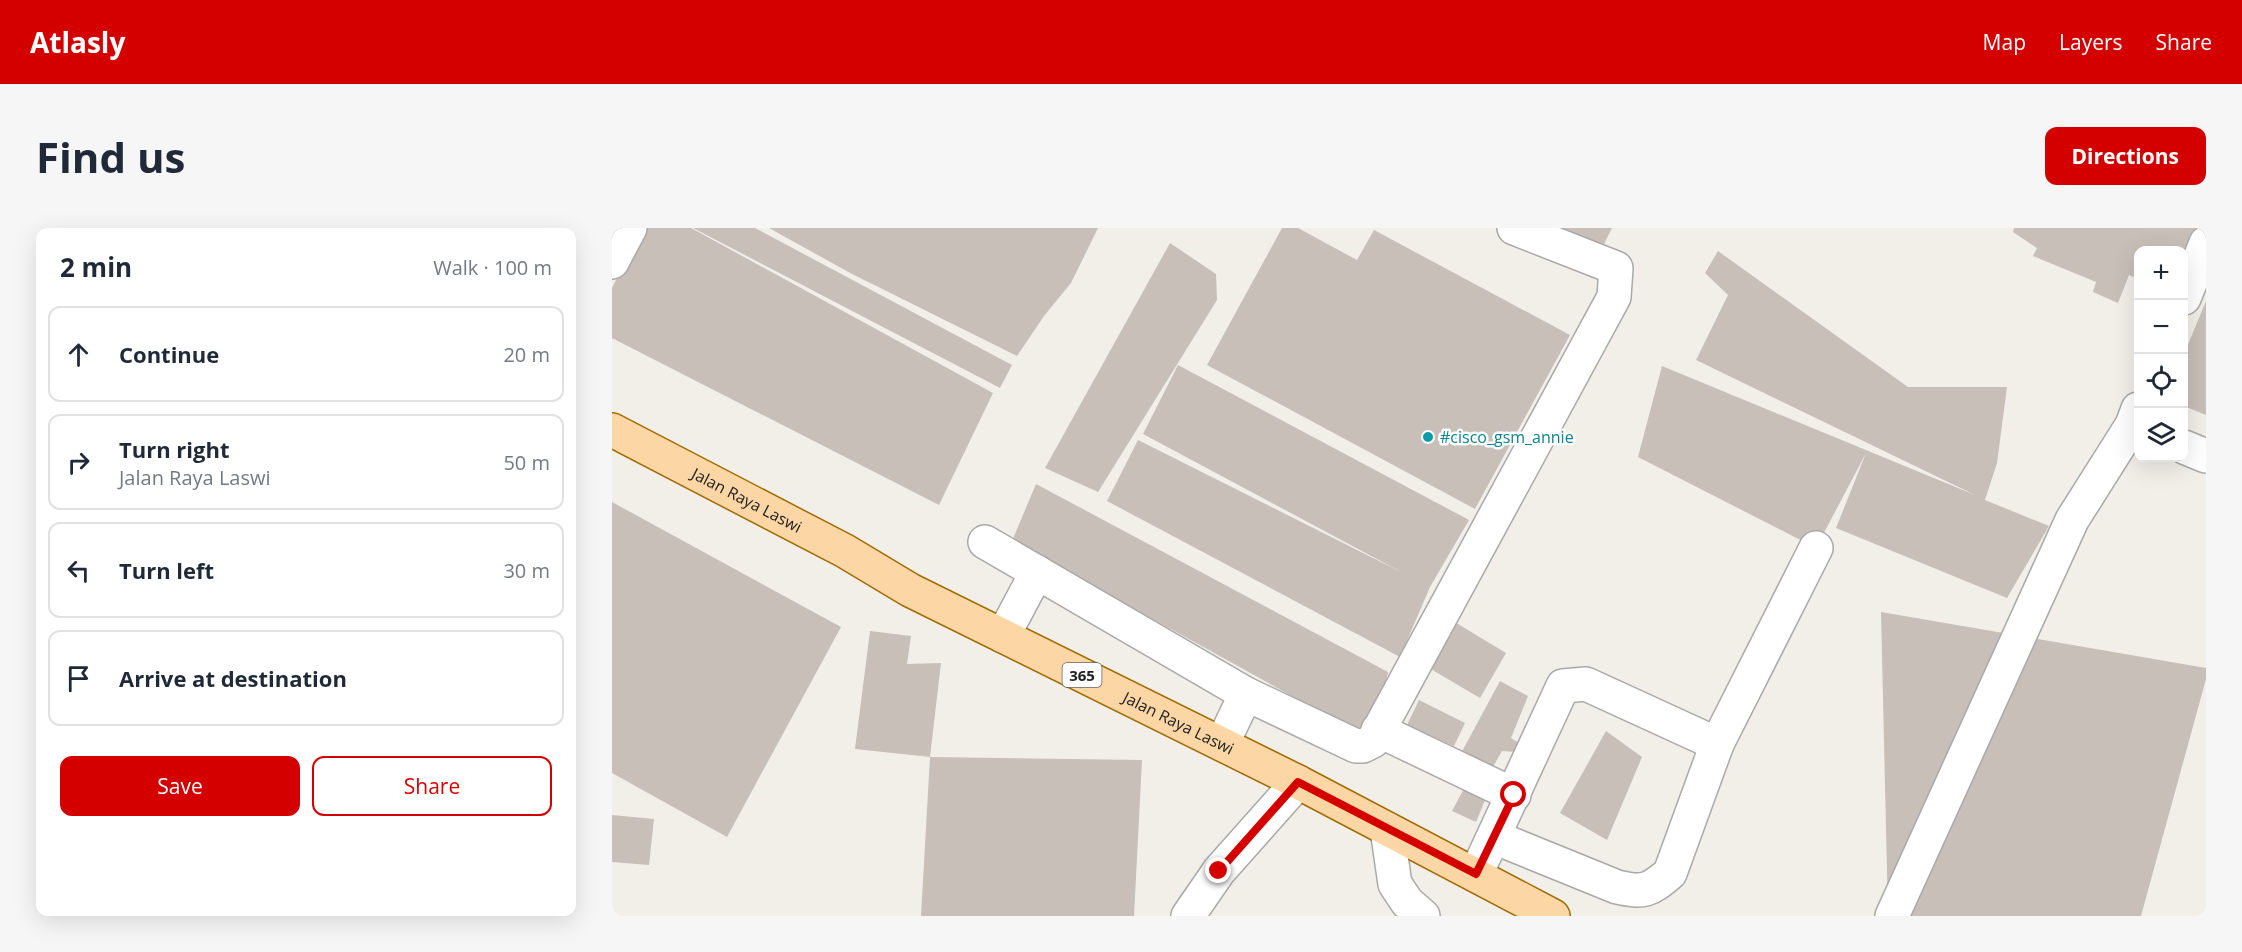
<!DOCTYPE html>
<html lang="en">
<head>
<meta charset="utf-8">
<style>
  :root { --surface:#fff; --page:#f6f6f7; --text:#1f2937; --muted:#747a83; --line:#e0e1e3; --accent:#d40000 }
  body { margin:0; font-family:"Open Sans",sans-serif; background:var(--page); color:var(--text) }
  .controls { position:absolute; right:18px; top:18px; display:grid; overflow:hidden; border-radius:12px; box-shadow:0 6px 24px #0002 }
  .controls button { width:54px; height:54px; display:grid; place-items:center; padding:0; border:0; border-bottom:2px solid var(--line); background:var(--surface); color:var(--text); font:30px sans-serif }
  .stop { position:absolute; width:18px; height:18px; margin:-14px; border:4px solid #d40000; border-radius:50%; background:#fff }
  .stop.end { background:#d40000; border-color:#fff; box-shadow:0 2px 6px #0008 }
  .list { margin:0; padding:0; list-style:none }
  h2 { display:flex; justify-content:space-between; align-items:center; height:78px; margin:0; padding:0 24px; font-size:26px }
  h2 small { font-size:20px; font-weight:400; color:var(--muted) }
  .list li { display:grid; grid-template-columns:39px 1fr auto; gap:18px; align-items:center; box-sizing:border-box; height:96px; margin:0 12px 12px; padding:0 12px; border:2px solid var(--line); border-radius:12px }
  .list b { display:block; font-size:22px; white-space:nowrap }
  .list p { margin:0; font-size:20px; white-space:nowrap; color:var(--muted) }
  .list em { font-size:20px; font-style:normal; color:var(--muted) }
  .actions { display:flex; gap:12px; padding:18px 24px }
  .actions a { flex:1; padding:14px 0; border:2px solid var(--accent); border-radius:12px; text-align:center; font-size:21px; color:var(--accent) }
  .actions .main { background:var(--accent); color:#fff }
  .icon { flex:none; width:33px; height:33px; fill:none; stroke:currentColor; stroke-width:2; stroke-linecap:round; stroke-linejoin:round }
  .map { position:relative; flex:none; width:1594px; height:688px; overflow:hidden; border-radius:12px }
  header { display:flex; align-items:center; gap:36px; box-sizing:border-box; height:84px; padding:0 30px; background:var(--accent); color:#fff }
  header strong { font-size:28px }
  nav { display:flex; gap:33px; margin-inline-start:auto; font-size:21px }
  .intro { display:flex; align-items:center; justify-content:space-between; box-sizing:border-box; height:144px; padding:0 36px }
  h1 { margin:0; font-size:42px }
  .button { padding:15px 27px; border-radius:12px; background:var(--accent); color:#fff; font-size:21px; font-weight:700 }
  main { display:flex; gap:36px; padding:0 36px }
  aside { flex:1; background:var(--surface); border-radius:12px; box-shadow:0 6px 24px #0002 }
  .map>svg:first-child { display:block }
</style>
</head>
<body>
<header>
<strong>Atlasly</strong>
<nav><a>Map</a><a>Layers</a><a>Share</a></nav>
</header>
<div class="intro"><h1>Find us</h1><a class="button">Directions</a></div>
<main>
<aside>
<h2>2 min<small>Walk · 100 m</small></h2>
<ul class="list">
<li><svg class="icon" aria-label="ahead" viewBox="0 0 24 24"><path d="M12 20V5M6 11l6-6 6 6"/></svg><div><b>Continue</b></div><em>20 m</em></li>
<li><svg class="icon" aria-label="right" viewBox="0 0 24 24"><path d="M7 20v-9h11M14 6l5 5-5 5"/></svg><div><b>Turn right</b><p>Jalan Raya Laswi</p></div><em>50 m</em></li>
<li><svg class="icon" aria-label="left" viewBox="0 0 24 24"><path d="M17 20v-9H6M10 6l-5 5 5 5"/></svg><div><b>Turn left</b></div><em>30 m</em></li>
<li><svg class="icon" aria-label="arrive" viewBox="0 0 24 24"><path d="M6 21V4h12l-3 4 3 4H6"/></svg><div><b>Arrive at destination</b></div></li>
</ul>
<div class="actions"><a class="main">Save</a><a>Share</a></div>
</aside>
<div class="map">
<svg width="1594" height="688" viewBox="0 0 1594 688">
  <rect width="100%" height="100%" fill="#f2efe9"/>
  <g fill="#c7bfb8">
    <path d="M30 0H79L381 165 327 277 0 110V60Z"/>
    <path d="M81 0H143L400 137 388 160Z"/>
    <path d="M157 0H486L459 55 432 88 405 128 240 46Z"/>
    <path d="M670 0H686L745 32 762 2 958 107 863 281 595 137Z"/>
    <path d="M951 0H1000L990 20 951 6Z"/>
    <path d="M1402 0H1590L1572 43V22H1526V51L1517 47 1506 75 1481 64 1484 54 1421 28 1425 20 1401 4Z"/>
    <path d="M558 15 604 46 605 72 486 264 433 240Z"/>
    <path d="M1106 23 1296 159H1395L1385 235 1373 272 1437 298 1395 370 1224 300 1254 225 1204 320 1026 229 1050 138 1363 267 1084 132 1116 67 1093 45Z"/>
    <path d="M1594 73V187L1572 178V126Z"/>
    <path d="M566 137 857 292 818 359 788 429 495 273 526 212 791 345 531 206Z"/>
    <path d="M424 256 776 444 761 513 400 313Z"/>
    <path d="M0 274 229 399 115 609 0 545Z"/>
    <path d="M1269 384 1594 440V451L1529 688H1276Z"/>
    <path d="M841 393 894 425 868 470 817 440Z"/>
    <path d="M258 403 299 408 295 436 329 435 318 529 530 532 522 688H309L318 529 243 521Z"/>
    <path d="M888 453 916 468 899 510 910 517 904 524 890 523 878 544 847 529Z"/>
    <path d="M807 472 853 495 842 518 795 497Z"/>
    <path d="M994 503 1030 529 995 612 948 585Z"/>
    <path d="M855 555 876 565 864 594 840 583Z"/>
    <path d="M0 587 42 591 37 637 0 634Z"/>
  </g>
  <g fill="none" stroke-linecap="round" stroke-linejoin="round">
    <g stroke="#a9a9a9" stroke-width="36">
      <g id="minor">
        <path d="M0 34 18 0"/>
        <path d="M1572 70 1594 15"/>
        <path d="M1572 219 1594 228"/>
        <path d="M373 314 634 466 744 518H751L761 513 1002 69 1004 40 902 0"/>
        <path d="M391 408 425 344"/>
        <path d="M766 502 902 567"/>
        <path d="M610 516 634 466"/>
        <path d="M775 601 783 656 795 674 811 688"/>
        <path d="M882 609 1005 659C1032 665 1037 663 1058 645L1105 516 1204 320"/>
        <path d="M864 646 951 458 974 456 1105 516"/>
        <path d="M576 688 607 643 686 554"/>
        <path d="M1280 688 1460 292 1520 197 1526 181"/>
      </g>
    </g>
    <g stroke="#a06b00" stroke-width="36">
      <g id="major">
        <path id="s1" d="M0 202 233 323 298 362 686 554 941 688"/>
      </g>
    </g>
    <use href="#minor" stroke="#fff" stroke-width="33"/>
    <use href="#major" stroke="#fcd6a4" stroke-width="33"/>
  </g>
  <g fill="none" stroke-linecap="round" stroke-linejoin="round">
    <path stroke="#d40000" stroke-width="8" d="M607 643 686 554 864 646 902 567"/>
  </g>
  <circle fill="#0f9aa8" stroke="#fff" stroke-width="2" cx="816" cy="209" r="6"/>
  <g text-anchor="middle" dominant-baseline="central" stroke-width="5" stroke-linejoin="round" paint-order="stroke">
    <rect fill="#fff" stroke="#646464" stroke-width="1.5" x="450.5" y="435" width="39" height="24" rx="4.5"/>
    <g font-size="15" font-weight="bold" fill="#222">
      <text x="470" y="447">365</text>
    </g>
    <g font-size="16" fill="#0d838f" stroke="#fff" text-anchor="start">
      <text x="828" y="209">#cisco_gsm_annie</text>
    </g>
    <g font-size="16" fill="#222" stroke="#fff">
      <text stroke="none"><textPath href="#s1" startOffset="152">Jalan Raya Laswi</textPath></text>
      <text stroke="none"><textPath href="#s1" startOffset="638">Jalan Raya Laswi</textPath></text>
    </g>
  </g>
</svg>
<div class="controls">
<button>+</button>
<button>−</button>
<button><svg class="icon" aria-label="locate" viewBox="0 0 24 24"><circle cx="12" cy="12" r="6"/><path d="M12 2v4M12 18v4M2 12h4M18 12h4"/></svg></button>
<button><svg class="icon" aria-label="layers" viewBox="0 0 24 24"><path d="M12 4l9 5-9 5-9-5zM3 14l9 5 9-5"/></svg></button>
</div>
<div class="stop" style="left:902px;top:567px"></div>
<div class="stop end" style="left:607px;top:643px"></div>
</div>
</main>
</body>
</html>
